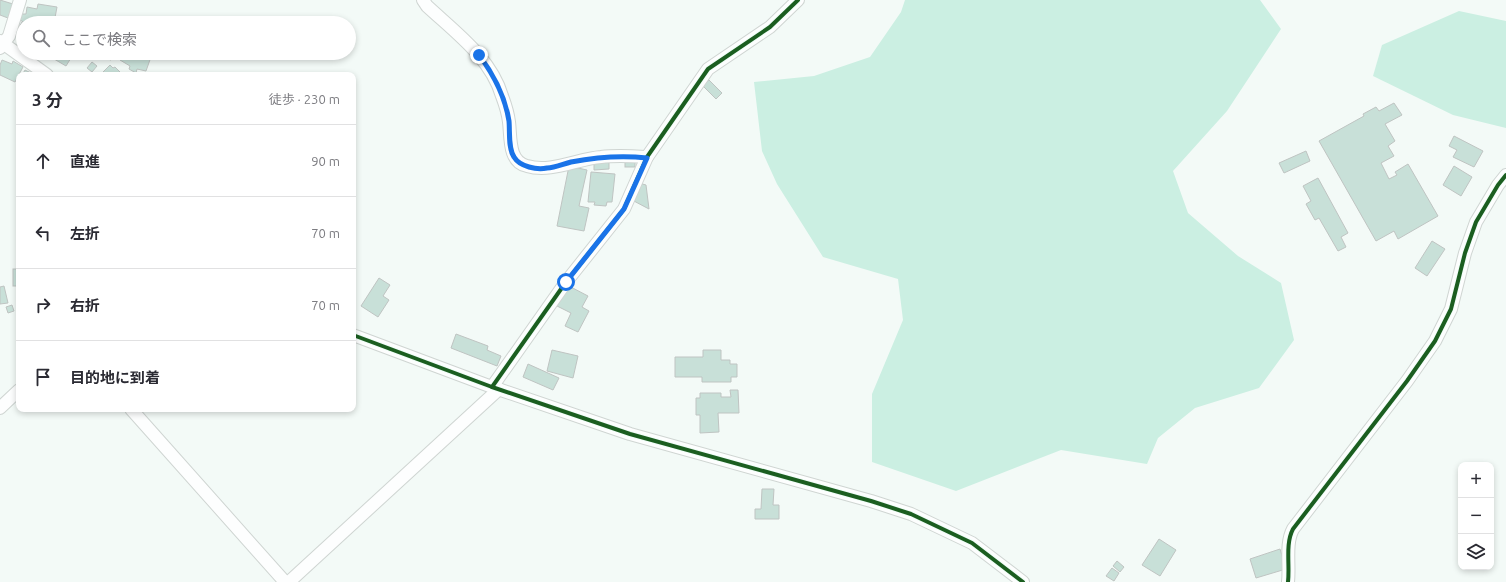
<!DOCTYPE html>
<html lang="ja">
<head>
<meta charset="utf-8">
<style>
  :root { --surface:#fff; --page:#f2f2f3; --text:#2b2b33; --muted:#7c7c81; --line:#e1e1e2 }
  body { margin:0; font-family:Ubuntu,"Noto Sans JP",sans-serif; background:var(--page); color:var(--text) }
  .controls { position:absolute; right:12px; bottom:12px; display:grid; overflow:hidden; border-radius:8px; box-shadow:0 2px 6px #0003 }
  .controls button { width:36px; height:36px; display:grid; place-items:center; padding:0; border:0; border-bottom:1px solid var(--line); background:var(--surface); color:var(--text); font:20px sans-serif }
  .stop { position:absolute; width:12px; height:12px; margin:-9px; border:3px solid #1a73e8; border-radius:50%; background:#fff }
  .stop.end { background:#1a73e8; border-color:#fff; box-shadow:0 1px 4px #0008 }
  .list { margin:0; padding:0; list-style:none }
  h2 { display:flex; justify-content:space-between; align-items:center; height:52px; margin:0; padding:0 16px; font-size:17px }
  h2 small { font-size:13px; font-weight:400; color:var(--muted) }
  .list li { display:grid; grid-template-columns:26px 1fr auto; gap:12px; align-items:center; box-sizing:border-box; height:72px; padding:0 16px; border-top:1px solid var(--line) }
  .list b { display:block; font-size:15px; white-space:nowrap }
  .list em { font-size:13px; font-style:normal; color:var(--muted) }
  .icon { flex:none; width:22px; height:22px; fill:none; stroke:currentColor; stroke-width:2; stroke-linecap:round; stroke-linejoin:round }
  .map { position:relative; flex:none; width:1506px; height:582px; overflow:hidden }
  .search { position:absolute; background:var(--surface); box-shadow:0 2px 6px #0003; left:16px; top:16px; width:340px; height:44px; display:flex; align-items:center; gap:10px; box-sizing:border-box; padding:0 14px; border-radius:22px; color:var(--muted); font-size:15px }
  .panel { position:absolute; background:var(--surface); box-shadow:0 2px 6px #0003; left:16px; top:72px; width:340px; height:340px; border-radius:8px }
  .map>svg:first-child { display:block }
</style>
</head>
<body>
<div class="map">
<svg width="1506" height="582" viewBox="0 0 1506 582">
  <rect width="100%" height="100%" fill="#f3faf7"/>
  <g fill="#cbefe2">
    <path d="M905 0H1260L1281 29 1227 111 1173 171 1188 213 1238 256 1281 283 1294 340 1259 388 1195 408 1158 438 1147 464 1061 450 956 491 872 462V394L903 320 898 279 823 257 777 184 762 151 754 82 814 76 870 57 901 12Z"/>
    <path d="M1459 11 1506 21V128L1453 115 1373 76 1382 45Z"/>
  </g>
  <g fill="#c8e0d8" stroke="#bfc4c2">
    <path d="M0 0 13 4 8 18 0 15Z"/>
    <path d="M38 4 57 7 54 23H45L39 20 37 23 32 20 30 23H25L20 20 22 14H26L27 7 37 9Z"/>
    <path d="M22 22 24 23 23 38 15 34Z"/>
    <path d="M50 53H74L66 66 49 56Z"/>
    <path d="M99 53H113L111 60 98 56Z"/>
    <path d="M120 53H149L152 54 146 71 137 69 136 73 129 69 130 66 120 60 122 54Z"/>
    <path d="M2 60 12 64 13 61 23 67 15 82 0 75V65Z"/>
    <path d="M92 62 97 66 92 72 87 68Z"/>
    <path d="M110 65 113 68 115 67 123 75H103L101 74Z"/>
    <path d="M25 70 31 73 30 75H22Z"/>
    <path d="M709 80 722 93 716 99 703 86Z"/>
    <path d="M1394 103 1402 115 1385 124 1395 141 1388 146 1394 156 1381 163 1389 179 1397 175 1395 172 1408 164 1438 216 1398 239 1394 231 1376 241 1319 141 1364 116 1363 114 1376 107 1379 111Z"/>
    <path d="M1454 136 1483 151 1474 167 1453 157 1457 150 1449 146Z"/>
    <path d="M1306 151 1310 161 1284 173 1279 163Z"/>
    <rect x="625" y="160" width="10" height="7"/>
    <path d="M609 162V169L594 170V163Z"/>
    <path d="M569 166 587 170 579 206 589 208 584 231 557 226Z"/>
    <path d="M1454 166 1472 177 1461 196 1443 185Z"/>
    <path d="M591 172 615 174 612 202H607L606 206 594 205 595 202H588Z"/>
    <path d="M1318 178 1348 233 1341 237 1346 247 1338 251 1319 218 1315 220 1306 204 1311 201 1303 186Z"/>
    <path d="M639 183 646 185 649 209 632 200Z"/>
    <path d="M1432 241 1445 249 1427 276 1415 268Z"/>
    <rect x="13" y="269" width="6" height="17"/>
    <path d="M379 278 390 285 383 296 389 300 378 317 361 306Z"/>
    <path d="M567 285 588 296 582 307 589 311 578 332 565 326 571 313 557 306Z"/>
    <path d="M4 286 8 303 0 304V287Z"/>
    <path d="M12 305 14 311 8 313 6 307Z"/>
    <path d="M456 334 488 346 487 350 501 356 497 366 451 348Z"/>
    <path d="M552 350 578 356 573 378 547 371Z"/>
    <path d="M703 350H721V360H730V364H737V377H731V382H702V377H675V357H703Z"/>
    <path d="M528 364 559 378 553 390 523 377Z"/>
    <path d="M730 390H738L739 413H718L719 432 700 433V415H696V398H700V393H721V397H731Z"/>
    <path d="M762 489H774L773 505H779V519H755V509H761Z"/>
    <path d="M1159 539 1176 550 1160 576 1142 565Z"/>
    <path d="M1280 549 1286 569 1256 578 1250 559Z"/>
    <path d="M1117 561 1124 567 1120 572 1113 566Z"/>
    <path d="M1112 568 1119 573 1114 581 1106 576Z"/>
  </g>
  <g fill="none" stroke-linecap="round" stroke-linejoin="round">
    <g stroke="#cfd5d2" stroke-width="14">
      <g id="minor">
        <path d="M423 0 427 6C455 32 491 58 502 96 505 104 508 113 509 122 511 137 508 162 527 166 551 173 577 159 601 157 617 155 631 156 647 157"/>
        <path d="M0 41 47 75"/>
        <path d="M0 48 9 36 20 0"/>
        <path d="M353 335 492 387 630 434 871 501 911 514 972 543 1023 582"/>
        <path d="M492 387 566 282 624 209 647 157 708 69 770 27 798 0"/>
        <path d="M0 408 19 390"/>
        <path d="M131 409 285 582"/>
        <path d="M289 582 499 389"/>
        <path d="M1288 582C1290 565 1285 544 1293 529L1407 381 1435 341 1451 309 1465 253 1476 222 1498 185 1506 175"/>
      </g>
    </g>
    <use href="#minor" stroke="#fdfefe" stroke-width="12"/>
    <g stroke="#f0fdf8" stroke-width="6">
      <g id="cycleway">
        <path d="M353 335 492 387 630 434 871 501 911 514 972 543 1023 582"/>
        <path d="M492 387 566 282 624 209 647 157 708 69 770 27 798 0"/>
        <path d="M1288 582C1290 565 1285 544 1293 529L1407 381 1435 341 1451 309 1465 253 1476 222 1498 185 1506 175"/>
      </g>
    </g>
    <use href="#cycleway" stroke="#1b5e20" stroke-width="4"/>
  </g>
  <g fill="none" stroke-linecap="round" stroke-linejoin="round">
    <path stroke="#1a73e8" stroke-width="5" d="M479 55C494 75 505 96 509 121 510 132 508 148 514 157 520 167 537 170 547 168 555 168 563 164 571 162 597 157 620 155 647 158L624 209 566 282"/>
  </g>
</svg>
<div class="controls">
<button>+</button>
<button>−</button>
<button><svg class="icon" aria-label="layers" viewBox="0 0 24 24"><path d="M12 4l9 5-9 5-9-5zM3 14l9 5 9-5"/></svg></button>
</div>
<div class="stop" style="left:566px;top:282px"></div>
<div class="stop end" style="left:479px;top:55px"></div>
<div class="search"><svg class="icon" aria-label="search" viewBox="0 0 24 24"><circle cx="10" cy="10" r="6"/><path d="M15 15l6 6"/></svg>ここで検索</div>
<section class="panel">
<h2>3 分<small>徒歩 · 230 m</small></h2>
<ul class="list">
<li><svg class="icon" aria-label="ahead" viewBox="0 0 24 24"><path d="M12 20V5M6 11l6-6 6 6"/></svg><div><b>直進</b></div><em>90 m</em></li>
<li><svg class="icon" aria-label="left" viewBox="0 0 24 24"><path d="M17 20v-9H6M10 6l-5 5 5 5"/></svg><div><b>左折</b></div><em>70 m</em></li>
<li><svg class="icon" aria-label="right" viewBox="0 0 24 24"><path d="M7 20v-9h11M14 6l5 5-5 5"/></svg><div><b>右折</b></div><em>70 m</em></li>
<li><svg class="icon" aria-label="arrive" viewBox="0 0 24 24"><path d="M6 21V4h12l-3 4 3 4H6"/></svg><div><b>目的地に到着</b></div></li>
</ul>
</section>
</div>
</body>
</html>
